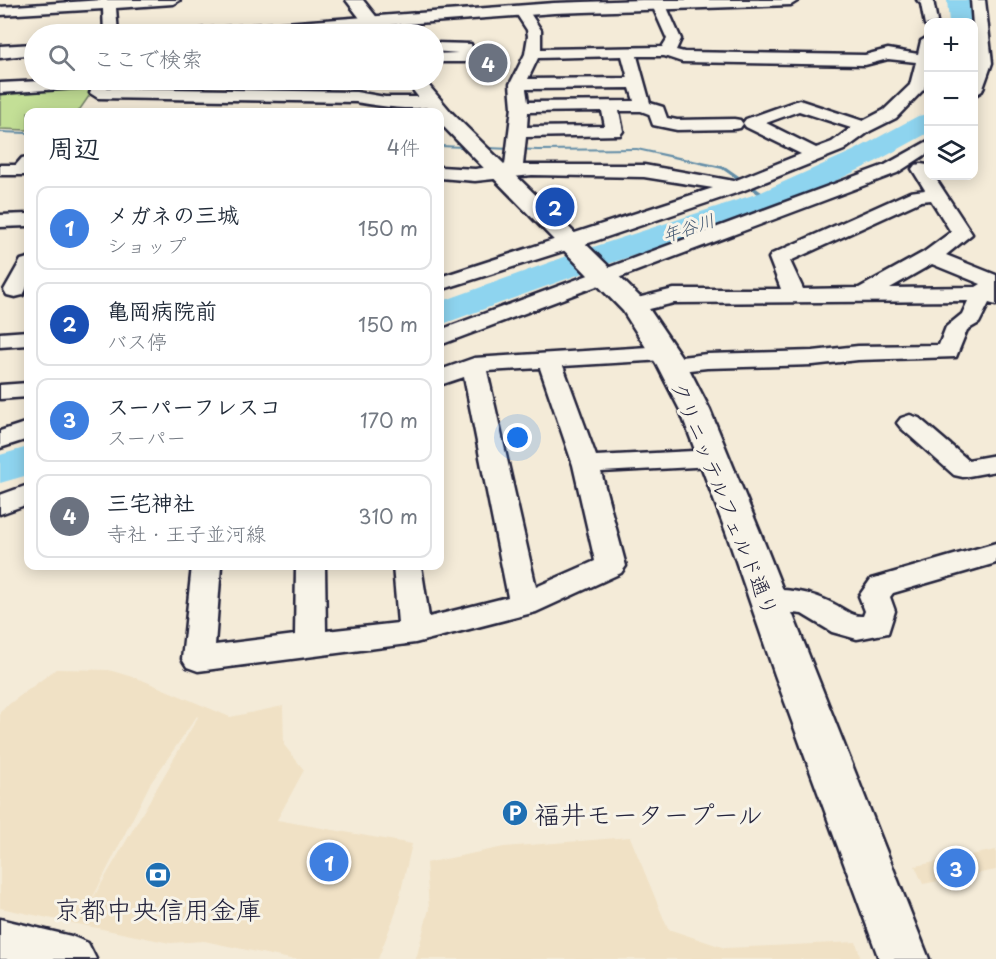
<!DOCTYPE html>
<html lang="ja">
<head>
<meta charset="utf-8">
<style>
  :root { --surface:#fff; --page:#f6f6f7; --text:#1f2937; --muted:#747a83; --line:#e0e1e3; --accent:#1f6fb2 }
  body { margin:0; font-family:"Playpen Sans","Klee One",sans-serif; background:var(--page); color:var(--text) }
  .controls { position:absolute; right:18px; top:18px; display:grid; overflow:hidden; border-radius:12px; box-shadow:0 3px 15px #0003 }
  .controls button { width:54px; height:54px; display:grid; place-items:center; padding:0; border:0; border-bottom:2px solid var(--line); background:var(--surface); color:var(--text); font:30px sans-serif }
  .you { position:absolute; left:518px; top:438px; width:21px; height:21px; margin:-15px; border:4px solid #fff; border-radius:50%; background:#1a73e8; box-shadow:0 0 0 9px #1a73e833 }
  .badge { display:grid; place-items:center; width:39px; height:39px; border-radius:50%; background:var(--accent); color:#fff; font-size:20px; font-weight:700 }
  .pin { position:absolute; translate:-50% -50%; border:3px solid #fff; box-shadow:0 2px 6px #0006 }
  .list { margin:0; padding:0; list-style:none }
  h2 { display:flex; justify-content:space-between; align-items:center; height:78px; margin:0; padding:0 24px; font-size:26px }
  h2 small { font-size:20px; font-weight:400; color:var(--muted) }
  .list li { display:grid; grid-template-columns:39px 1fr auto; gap:18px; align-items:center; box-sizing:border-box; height:84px; margin:0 12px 12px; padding:0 12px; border:2px solid var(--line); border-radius:12px }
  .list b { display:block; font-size:22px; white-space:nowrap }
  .list p { margin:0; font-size:20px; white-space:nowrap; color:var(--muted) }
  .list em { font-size:20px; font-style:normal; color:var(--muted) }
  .icon { flex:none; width:33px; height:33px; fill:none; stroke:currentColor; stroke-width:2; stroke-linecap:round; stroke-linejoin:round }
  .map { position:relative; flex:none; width:996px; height:959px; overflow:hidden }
  .search { position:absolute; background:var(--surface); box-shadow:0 3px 15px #0003; left:24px; top:24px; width:420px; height:66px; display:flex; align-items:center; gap:15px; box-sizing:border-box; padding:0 21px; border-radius:33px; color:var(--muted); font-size:22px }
  .panel { position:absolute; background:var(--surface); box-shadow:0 3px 15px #0003; left:24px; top:108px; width:420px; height:462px; border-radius:12px }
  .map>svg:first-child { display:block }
</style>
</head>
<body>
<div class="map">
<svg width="996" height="959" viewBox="0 0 996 959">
  <rect width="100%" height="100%" fill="#f4ebd8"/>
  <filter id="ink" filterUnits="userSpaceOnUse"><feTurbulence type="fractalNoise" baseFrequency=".0167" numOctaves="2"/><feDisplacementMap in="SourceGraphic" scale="12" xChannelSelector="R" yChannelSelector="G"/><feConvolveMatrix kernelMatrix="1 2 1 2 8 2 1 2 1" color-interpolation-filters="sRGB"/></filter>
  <g filter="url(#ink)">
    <g fill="#f0e1c5" fill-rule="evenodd">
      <path d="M56 669 109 670 142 680 230 717 283 706 284 745 304 770 277 820 412 844 396 912 378 959H290L204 941 170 943 0 908V711ZM197 716 198 717 88 907 150 784Z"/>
      <path d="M630 837 668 929 725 948 856 942 861 959H416L429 909 426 863 504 847Z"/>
      <path d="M996 850V870L923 884 915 866Z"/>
    </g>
    <path fill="#c3df96" stroke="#728068" stroke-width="1.5" d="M96 86 78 112H28V130L0 129V91Z"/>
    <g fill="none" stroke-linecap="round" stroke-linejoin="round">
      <g fill="#638da7" fill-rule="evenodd">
        <path d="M0 131 28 132V134L0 133Z"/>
        <path d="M440 145 538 149 637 148 726 167 773 200 768 201 722 169 637 150 538 151 440 147Z"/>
      </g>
      <g fill="#8ed4ef" fill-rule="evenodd">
        <path d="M947 0H969L971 22H949Z"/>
        <path d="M928 114V133L875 162 781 207 605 265 440 325V302L581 251 759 193 855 150 918 116Z"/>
        <path d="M28 447V475L0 483V455Z"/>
      </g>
      <g stroke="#22223b" stroke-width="5">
        <g id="minor">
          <path d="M102 0H180L173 4 116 8 118 34H104L103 9 0 15V7Z"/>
          <path d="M653 0H662L665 3 681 39 676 50 684 52 865 55 888 49 918 54 921 41 928 37V74L924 89 896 118 870 131 844 150 742 191 595 241 440 290V277L713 188 644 177 532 175 475 181 440 178V167L475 169 505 165 512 107 510 84 525 54 528 36 527 30 514 10 516 7H526L541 30V49L662 47 667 39 651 3ZM622 56 628 78 528 79 538 58ZM637 56H664L682 62 865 65 888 59 916 62 910 85 884 110 863 121 799 100 746 119 743 123 746 127 801 154 734 181 644 165H523L526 137 620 135 623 131 619 111H641L649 114 653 125 677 130 734 129 740 128 743 124 740 120 734 119 677 120 667 118 663 107 650 103ZM630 88 634 101 528 102 526 89ZM602 111 605 126 527 127 528 112ZM799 111 851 128 832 142 816 148 766 123Z"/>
          <path d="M917 0H933L937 22 925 25 921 4Z"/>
          <path d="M971 0H985L992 63 982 91 974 96V71L976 63Z"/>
          <path d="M434 43 471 44 474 57 466 62H434V54L458 53 434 51Z"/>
          <path d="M63 80H107V88L356 92 385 97H431L439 102C429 114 372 105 356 102L98 98 90 93 92 87 0 93V83Z"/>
          <path d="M928 141V153L897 173 440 345V330L885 165Z"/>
          <path d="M28 157 27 175H0V165H16L22 158Z"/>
          <path d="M921 164 927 165 928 176H934L972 234 946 255 996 275V305L989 303 979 323 967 330 956 357 858 360 813 365 707 368 672 372 664 370 660 365 664 360 563 366 596 456 713 450 722 452 726 458 722 464 713 466 601 472 626 566 621 573 536 612 415 643 198 671 187 667 182 659 192 566H221L215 645 295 635 296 566H325L326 631 398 623 393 566H421L429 617 508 597 464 377 440 385V370L474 358 664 346 672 348 676 353 672 358 707 354 813 351 858 346 939 345 946 327 962 314 968 301 674 303 633 313 625 311 622 306 625 301 674 289H781L769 258 772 254 910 192 925 190 912 169 915 165ZM931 200 951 232 924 252 859 288 803 289 790 261 921 201ZM932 264 981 284 976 287 890 288ZM540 368 573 465 595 561 536 587 487 371Z"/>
          <path d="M28 214V226L0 227V215Z"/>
          <path d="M28 258C29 270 30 284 23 295L15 297 7 295 4 290 21 260Z"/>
          <path d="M28 331V345L0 347V333Z"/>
          <path d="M28 383V397L0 399V385Z"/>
          <path d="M910 415 919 418 968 460 996 455V471L963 477 954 475 901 428 897 423 901 418Z"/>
          <path d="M28 422V439L0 448V431Z"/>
          <path d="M28 485V504L0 514V495Z"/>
          <path d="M996 543V563L893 593 890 597 895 611 888 633 857 639 832 632 802 614 756 609 752 601 756 593C781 586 812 592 834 604 844 609 852 617 863 616L865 611 859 596 871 579Z"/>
        </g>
      </g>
      <g stroke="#22223b" stroke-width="5">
        <g id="tertiary">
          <path d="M346 0H363L390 34H372Z"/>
          <path d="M405 80H424L452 113 643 300 687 365 710 410 760 532 929 959H879L775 675 726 532 680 410 657 365 623 311 440 123V112H430Z"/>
        </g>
      </g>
      <g stroke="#22223b" stroke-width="5">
        <g id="secondary">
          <path d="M642 0H799L791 5 554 13 267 34H194L197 30 203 29 554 3Z"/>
          <path d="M34 44V54L0 58V46Z"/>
        </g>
      </g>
      <g stroke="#22223b" stroke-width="5">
        <path id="trunk" d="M0 919 71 936 88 943 96 959H0Z"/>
      </g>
      <use href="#minor" fill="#f7f3e8" fill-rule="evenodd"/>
      <use href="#tertiary" fill="#f7f3e8" fill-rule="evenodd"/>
      <use href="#secondary" fill="#f7f3e8" fill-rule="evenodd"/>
      <use href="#trunk" fill="#f7f3e8" fill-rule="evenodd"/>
    </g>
  </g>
  <defs>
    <g id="parking-disc" transform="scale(1.35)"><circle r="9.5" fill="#1f6fb2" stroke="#f7f3e8"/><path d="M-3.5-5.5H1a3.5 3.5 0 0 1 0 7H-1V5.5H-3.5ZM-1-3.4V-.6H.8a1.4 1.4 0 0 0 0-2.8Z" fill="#fff"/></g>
    <g id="bank-disc" transform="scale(1.35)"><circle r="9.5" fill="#1f6fb2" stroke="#f7f3e8"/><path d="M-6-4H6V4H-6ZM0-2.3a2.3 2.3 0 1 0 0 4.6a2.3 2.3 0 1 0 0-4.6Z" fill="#fff"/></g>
  </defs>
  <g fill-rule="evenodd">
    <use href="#parking-disc" x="515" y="813"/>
    <use href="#bank-disc" x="158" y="875"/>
  </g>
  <g text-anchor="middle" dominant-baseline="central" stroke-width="6" stroke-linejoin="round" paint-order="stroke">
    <g font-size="18" font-style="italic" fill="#425771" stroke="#f7f3e8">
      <text transform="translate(688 227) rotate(-18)">年谷川</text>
    </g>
    <g font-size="21" fill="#22223b" stroke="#f7f3e8">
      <text transform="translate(726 498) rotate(68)">クリニッテルフェルド通り</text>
    </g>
    <g font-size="26" fill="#22223b" stroke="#f7f3e8" text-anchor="start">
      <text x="534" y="813">福井モータープール</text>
      <text x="158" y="908" text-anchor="middle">京都中央信用金庫</text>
    </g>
  </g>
</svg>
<div class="controls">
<button>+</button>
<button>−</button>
<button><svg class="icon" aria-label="layers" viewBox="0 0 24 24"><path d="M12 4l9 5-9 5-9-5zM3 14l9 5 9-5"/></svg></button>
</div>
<div class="you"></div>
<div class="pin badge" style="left:329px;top:862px;background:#3f7fe0">1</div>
<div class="pin badge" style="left:555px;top:207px;background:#1a4fb4">2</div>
<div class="pin badge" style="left:956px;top:868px;background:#3f7fe0">3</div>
<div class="pin badge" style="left:488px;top:63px;background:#6b7280">4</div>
<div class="search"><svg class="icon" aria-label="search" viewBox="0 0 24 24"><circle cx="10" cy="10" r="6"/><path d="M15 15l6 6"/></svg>ここで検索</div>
<section class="panel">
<h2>周辺<small>4件</small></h2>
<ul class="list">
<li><span class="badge" style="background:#3f7fe0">1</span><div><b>メガネの三城</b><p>ショップ</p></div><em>150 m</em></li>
<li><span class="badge" style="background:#1a4fb4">2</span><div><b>亀岡病院前</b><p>バス停</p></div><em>150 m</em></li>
<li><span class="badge" style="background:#3f7fe0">3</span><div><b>スーパーフレスコ</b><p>スーパー</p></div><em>170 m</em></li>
<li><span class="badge" style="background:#6b7280">4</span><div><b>三宅神社</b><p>寺社 · 王子並河線</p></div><em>310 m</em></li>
</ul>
</section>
</div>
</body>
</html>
